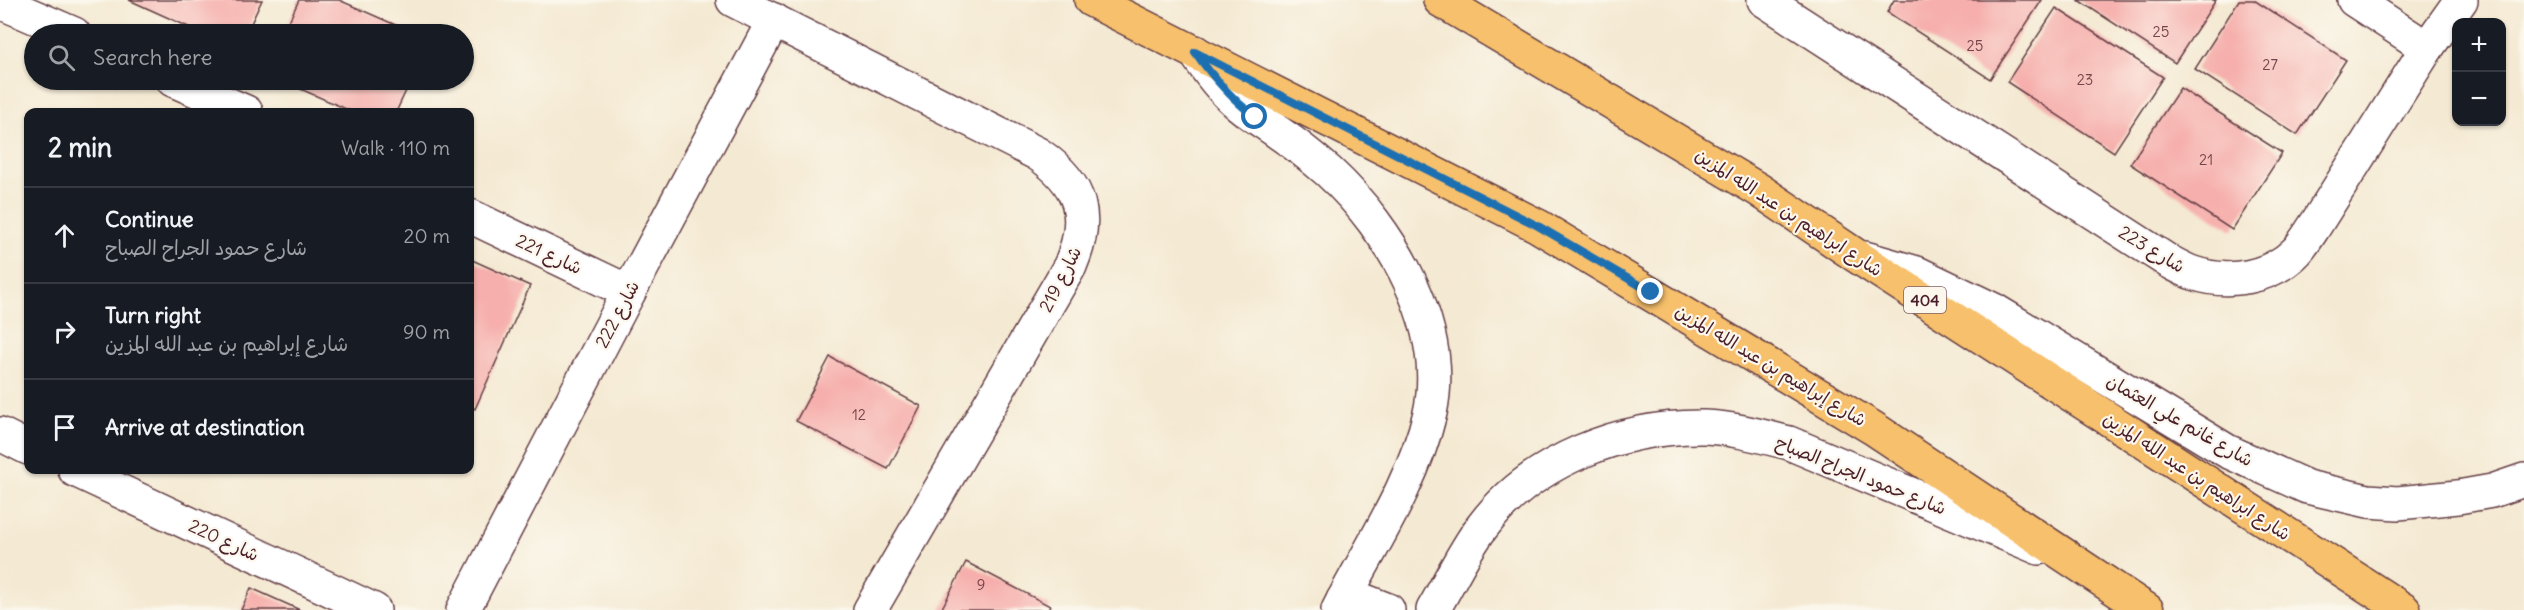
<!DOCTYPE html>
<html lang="en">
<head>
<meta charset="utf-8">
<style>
  :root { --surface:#171b24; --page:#242831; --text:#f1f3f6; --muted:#9ea1a6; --line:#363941 }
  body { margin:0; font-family:Delius,"Playpen Sans Arabic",sans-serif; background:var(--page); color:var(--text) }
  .controls { position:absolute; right:18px; top:18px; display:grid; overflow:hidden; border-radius:12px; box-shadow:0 2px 4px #0004 }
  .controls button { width:54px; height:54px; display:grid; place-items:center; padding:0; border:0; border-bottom:2px solid var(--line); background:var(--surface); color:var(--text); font:30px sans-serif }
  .stop { position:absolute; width:18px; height:18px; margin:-14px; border:4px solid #1f6fb2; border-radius:50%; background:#fff }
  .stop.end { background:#1f6fb2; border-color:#fff; box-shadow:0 2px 6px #0008 }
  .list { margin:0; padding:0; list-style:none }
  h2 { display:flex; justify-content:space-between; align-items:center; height:78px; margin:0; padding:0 24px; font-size:26px }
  h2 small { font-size:20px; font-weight:400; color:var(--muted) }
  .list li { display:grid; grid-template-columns:39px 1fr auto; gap:18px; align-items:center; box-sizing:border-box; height:96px; padding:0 24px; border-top:2px solid var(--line) }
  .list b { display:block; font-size:22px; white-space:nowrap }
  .list p { margin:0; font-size:20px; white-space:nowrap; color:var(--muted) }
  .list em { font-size:20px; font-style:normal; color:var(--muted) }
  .icon { flex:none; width:33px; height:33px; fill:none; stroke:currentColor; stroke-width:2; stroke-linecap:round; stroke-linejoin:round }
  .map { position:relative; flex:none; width:2524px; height:610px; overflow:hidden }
  .search { position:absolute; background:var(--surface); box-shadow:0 2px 4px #0004; left:24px; top:24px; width:450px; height:66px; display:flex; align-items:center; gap:15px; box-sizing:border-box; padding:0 21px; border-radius:33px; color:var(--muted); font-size:22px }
  .panel { position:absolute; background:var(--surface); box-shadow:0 2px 4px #0004; left:24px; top:108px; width:450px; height:366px; border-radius:12px }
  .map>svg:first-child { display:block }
</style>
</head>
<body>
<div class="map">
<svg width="2524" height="610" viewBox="0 0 2524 610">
  <rect width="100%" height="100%" fill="#fbf7ec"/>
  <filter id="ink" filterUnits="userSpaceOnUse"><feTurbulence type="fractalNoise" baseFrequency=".0167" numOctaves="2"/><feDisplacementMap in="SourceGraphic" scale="12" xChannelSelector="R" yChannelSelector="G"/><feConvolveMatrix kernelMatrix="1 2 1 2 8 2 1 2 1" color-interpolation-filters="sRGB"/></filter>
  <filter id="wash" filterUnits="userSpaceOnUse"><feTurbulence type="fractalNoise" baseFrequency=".008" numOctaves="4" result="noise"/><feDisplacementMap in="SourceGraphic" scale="24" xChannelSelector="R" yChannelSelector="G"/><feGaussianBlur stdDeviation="1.35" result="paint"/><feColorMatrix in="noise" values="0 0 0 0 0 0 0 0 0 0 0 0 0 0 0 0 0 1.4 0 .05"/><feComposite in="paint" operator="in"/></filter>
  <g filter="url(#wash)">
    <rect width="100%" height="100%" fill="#f4e9d2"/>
    <g id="blocks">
      <g fill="#f6afac">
        <path d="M129 0H262L246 34H204Z"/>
        <path d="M299 0H339L416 34H283Z"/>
        <path d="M1894 0H2042L1990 79 1887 12Z"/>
        <path d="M2078 0H2216L2175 63Z"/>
        <path d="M2239 0H2254L2346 60 2297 135 2195 69Z"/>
        <path d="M2056 8 2163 77 2114 152 2007 82Z"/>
        <path d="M280 80H411L396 112H353Z"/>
        <path d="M2180 88 2282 153 2232 230 2130 164Z"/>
        <path d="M470 259 530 286 475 409 470 406Z"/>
        <path d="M830 357 921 406 888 469 796 421Z"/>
        <path d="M966 562 1050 606 1048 610H941Z"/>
        <path d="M251 588 300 610H241Z"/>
      </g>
    </g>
  </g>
  <g filter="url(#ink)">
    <use href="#blocks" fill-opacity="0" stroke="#643d44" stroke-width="1.5"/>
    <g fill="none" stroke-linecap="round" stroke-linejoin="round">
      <g stroke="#643d44" stroke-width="36">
        <g id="minor">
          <path d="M733 0 1038 154C1082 184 1091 217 1070 266L870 610"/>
          <path d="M1764 0 2168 261C2176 265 2184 270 2193 273 2228 285 2271 278 2297 251 2304 243 2310 233 2316 224L2427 48 2461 0"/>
          <path d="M2354 0 2427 48"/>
          <path d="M0 2 74 34"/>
          <path d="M173 80 246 112"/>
          <path d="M470 216 629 292"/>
          <path d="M0 434 28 448"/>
          <path d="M75 470 374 610"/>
          <path d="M463 610 629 292 774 20"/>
        </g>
      </g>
      <g stroke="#643d44" stroke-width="36">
        <g id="tertiary">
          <path d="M1195 52C1207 70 1219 87 1235 101 1249 114 1264 122 1279 133 1297 145 1313 158 1329 172 1391 229 1449 327 1430 413 1413 484 1371 546 1338 610"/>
          <path d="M1865 258 1917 273 1994 310 2227 451 2307 487 2368 501 2398 503 2458 497 2492 491 2524 480"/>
          <path d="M1343 600 1365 601 1388 610"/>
          <path d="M1433 610C1449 583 1463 552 1482 527 1532 460 1622 426 1704 427 1733 428 1761 436 1789 443L2039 548"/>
        </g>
      </g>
      <g stroke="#643d44" stroke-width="36">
        <g id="primary">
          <path d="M1091 0 1538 226 1873 428 2147 610"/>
          <path d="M1440 0 1759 190 1855 255 2404 610"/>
        </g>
      </g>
      <use href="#minor" stroke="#fff" stroke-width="33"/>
      <use href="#tertiary" stroke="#fff" stroke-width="33"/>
      <use href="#primary" stroke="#f7c06c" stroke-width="33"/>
    </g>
  </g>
  <g fill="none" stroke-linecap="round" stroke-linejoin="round" filter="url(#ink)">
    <path stroke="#1f6fb2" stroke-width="8" d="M1255 117C1231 98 1213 78 1195 52L1538 226 1651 292"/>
  </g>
  <g text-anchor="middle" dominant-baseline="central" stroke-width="4.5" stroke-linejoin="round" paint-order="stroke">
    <g font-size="15" fill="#75434b">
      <text x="2161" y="31">25</text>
      <text x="1975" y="45">25</text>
      <text x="2270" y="64">27</text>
      <text x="2085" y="79">23</text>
      <text x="2206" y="159">21</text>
      <text x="859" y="414">12</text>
      <text x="981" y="584">9</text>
    </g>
    <rect fill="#fbf7ec" stroke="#7f6065" stroke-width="1.5" x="1904" y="287" width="42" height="26" rx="4.5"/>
    <g font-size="16" font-weight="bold" fill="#4a1f2b">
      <text x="1925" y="300">404</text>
    </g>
    <g font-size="18" fill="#4a1f2b" stroke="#fbf7ec">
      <text transform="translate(1789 212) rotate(33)">شارع ابراهيم بن عبد الله المزين</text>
      <text transform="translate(2152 249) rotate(31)">شارع 223</text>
      <text transform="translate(549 254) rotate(25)">شارع 221</text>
      <text transform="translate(1060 279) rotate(-63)">شارع 219</text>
      <text transform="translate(617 314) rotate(-62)">شارع 222</text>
      <text transform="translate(1771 365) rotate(31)">شارع إبراهيم بن عبد الله المزين</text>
      <text transform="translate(2180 420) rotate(30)">شارع غانم علي العثمان</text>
      <text transform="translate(1861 475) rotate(22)">شارع حمود الجراح الصباح</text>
      <text transform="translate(2197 476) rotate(33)">شارع ابراهيم بن عبد الله المزين</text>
      <text transform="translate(224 540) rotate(25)">شارع 220</text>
    </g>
  </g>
</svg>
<div class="controls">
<button>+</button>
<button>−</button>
</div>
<div class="stop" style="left:1255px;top:117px"></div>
<div class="stop end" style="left:1651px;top:292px"></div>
<div class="search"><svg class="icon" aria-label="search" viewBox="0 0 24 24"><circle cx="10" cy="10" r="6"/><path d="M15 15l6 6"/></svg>Search here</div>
<section class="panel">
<h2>2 min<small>Walk · 110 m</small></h2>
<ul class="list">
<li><svg class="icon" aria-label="ahead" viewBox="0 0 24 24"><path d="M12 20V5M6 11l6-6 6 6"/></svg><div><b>Continue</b><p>شارع حمود الجراح الصباح</p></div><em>20 m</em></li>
<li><svg class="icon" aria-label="right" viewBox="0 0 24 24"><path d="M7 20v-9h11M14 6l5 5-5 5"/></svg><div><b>Turn right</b><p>شارع إبراهيم بن عبد الله المزين</p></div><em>90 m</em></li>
<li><svg class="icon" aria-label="arrive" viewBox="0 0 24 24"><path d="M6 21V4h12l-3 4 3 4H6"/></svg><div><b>Arrive at destination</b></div></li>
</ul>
</section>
</div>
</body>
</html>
